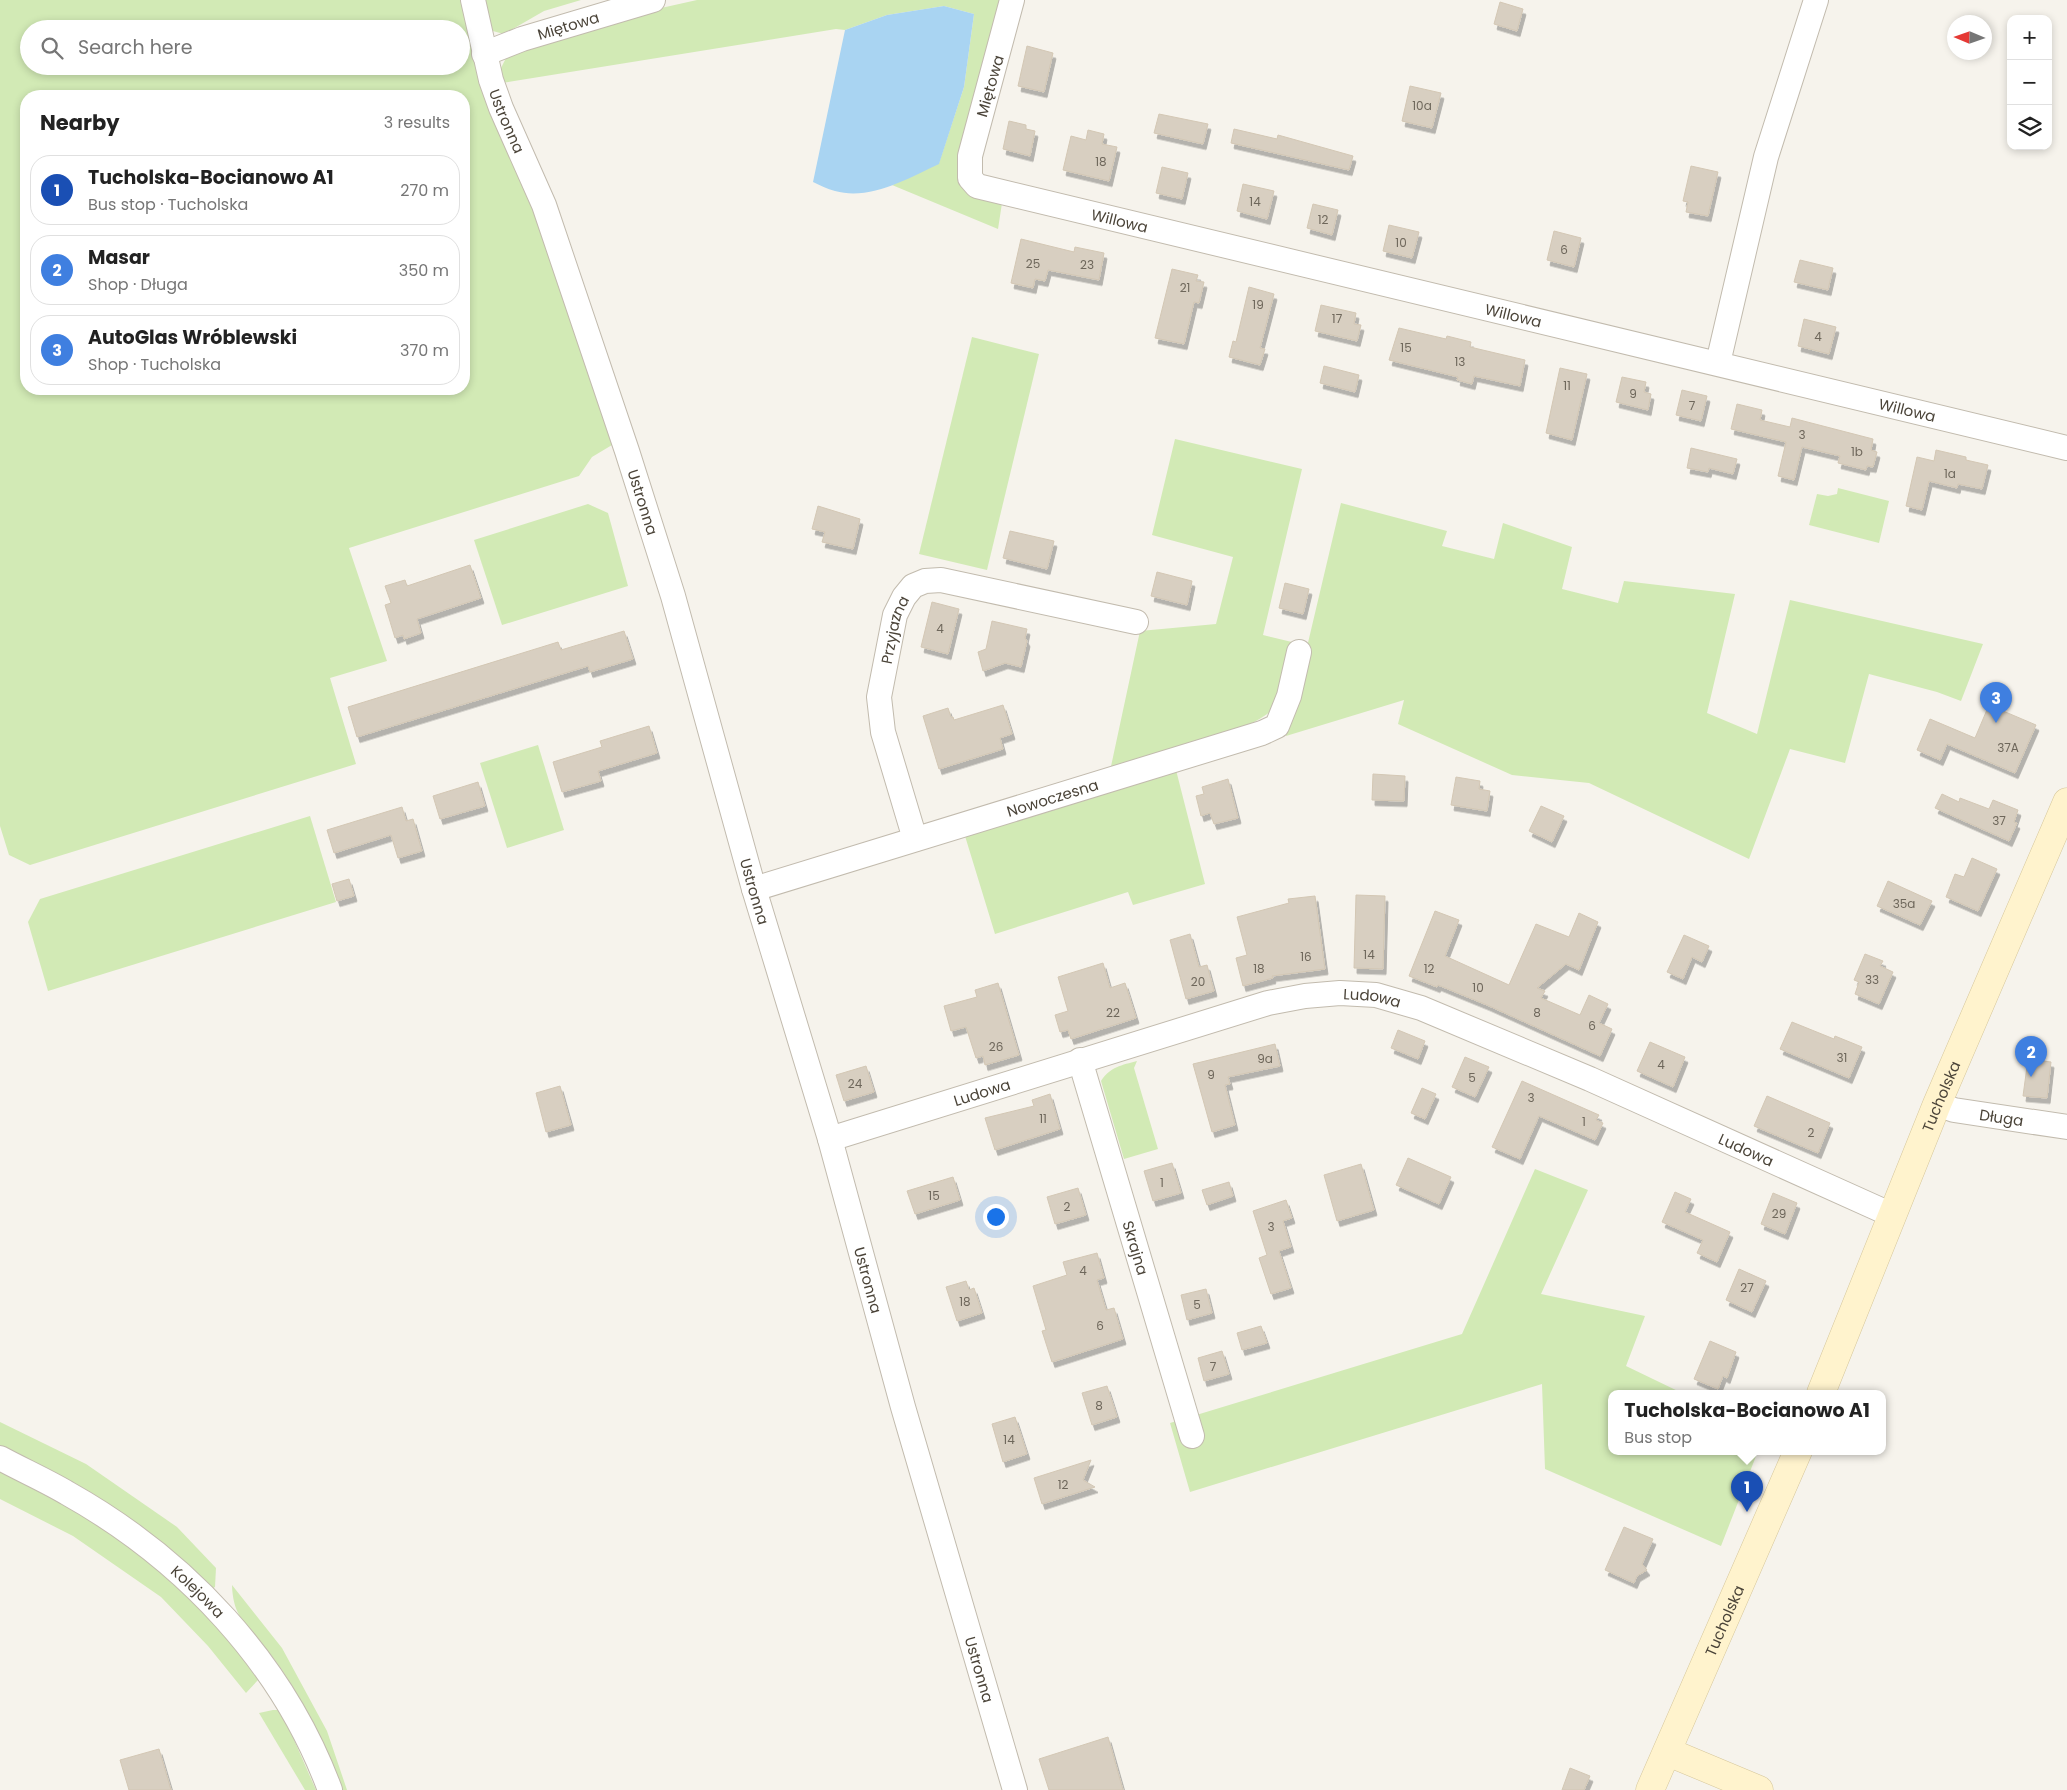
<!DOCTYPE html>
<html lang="en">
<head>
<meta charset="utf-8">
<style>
  :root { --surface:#fff; --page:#f2f2f2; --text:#222; --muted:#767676; --line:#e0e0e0; --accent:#d93025 }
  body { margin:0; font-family:Poppins,sans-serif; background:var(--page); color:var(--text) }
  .controls { position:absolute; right:15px; top:15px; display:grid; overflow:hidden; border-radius:10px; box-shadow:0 2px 8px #0003 }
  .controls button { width:45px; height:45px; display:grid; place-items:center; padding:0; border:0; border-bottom:1px solid var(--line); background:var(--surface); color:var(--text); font:25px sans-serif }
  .compass { position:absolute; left:1947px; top:15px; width:45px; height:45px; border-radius:50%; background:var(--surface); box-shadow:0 2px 8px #0003; rotate:272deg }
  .you { position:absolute; left:995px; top:1216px; width:18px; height:18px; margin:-12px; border:4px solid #fff; border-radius:50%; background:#1a73e8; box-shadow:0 0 0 8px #1a73e833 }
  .badge { display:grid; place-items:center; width:32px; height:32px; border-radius:50%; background:var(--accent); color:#fff; font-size:16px; font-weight:700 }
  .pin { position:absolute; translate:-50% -41px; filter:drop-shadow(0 1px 2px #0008) }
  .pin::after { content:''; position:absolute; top:26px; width:18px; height:15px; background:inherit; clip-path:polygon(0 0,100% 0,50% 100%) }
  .popup { position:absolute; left:1608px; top:1390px; width:278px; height:65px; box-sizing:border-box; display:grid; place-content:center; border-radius:10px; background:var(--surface); filter:drop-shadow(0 1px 4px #0005); font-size:16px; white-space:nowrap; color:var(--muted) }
  .popup b { font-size:19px; color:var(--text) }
  .popup::after { content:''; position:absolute; left:50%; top:100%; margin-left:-10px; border:10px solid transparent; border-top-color:var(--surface) }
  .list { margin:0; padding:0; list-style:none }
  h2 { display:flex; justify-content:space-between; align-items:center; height:65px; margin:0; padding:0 20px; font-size:21px }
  h2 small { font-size:16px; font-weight:400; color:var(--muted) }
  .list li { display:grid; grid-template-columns:32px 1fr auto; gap:15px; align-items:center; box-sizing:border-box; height:70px; margin:0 10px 10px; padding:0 10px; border:1px solid var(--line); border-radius:20px }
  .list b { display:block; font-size:19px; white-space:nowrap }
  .list p { margin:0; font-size:16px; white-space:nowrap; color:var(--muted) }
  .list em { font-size:16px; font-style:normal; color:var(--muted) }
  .icon { flex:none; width:28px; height:28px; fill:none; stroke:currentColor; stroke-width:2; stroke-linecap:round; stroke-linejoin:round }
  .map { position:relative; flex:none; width:2067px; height:1790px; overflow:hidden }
  .search { position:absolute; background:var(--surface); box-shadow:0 2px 8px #0003; left:20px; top:20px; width:450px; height:55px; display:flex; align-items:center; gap:12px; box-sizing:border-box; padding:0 18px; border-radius:28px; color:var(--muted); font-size:19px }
  .panel { position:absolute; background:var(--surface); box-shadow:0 2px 8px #0003; left:20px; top:90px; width:450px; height:305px; border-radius:20px }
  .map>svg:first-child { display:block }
</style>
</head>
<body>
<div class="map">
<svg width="2067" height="1790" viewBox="0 0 2067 1790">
  <defs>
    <filter id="shadow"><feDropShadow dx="3" dy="5.5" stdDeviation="0" flood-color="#0004"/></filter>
  </defs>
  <rect width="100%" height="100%" fill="#f6f3ec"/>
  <g fill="#d2eab5" fill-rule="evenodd">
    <path d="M0 0H465L612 445 592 457 579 476 349 548 387 661 330 678 356 764 30 865 9 855 0 826ZM29 29H461V66H29ZM26 96H464V389H26Z"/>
    <path d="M483 0H581L544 11 504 34 489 30Z"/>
    <path d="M697 0H1007L960 161 1002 203 998 229 892 185 939 163 964 87 974 14 944 6 887 15 845 30 836 29 502 83 500 70 509 52 603 21Z"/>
    <path d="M972 337 1039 354 987 570 919 554Z"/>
    <path d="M1175 439 1302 469 1263 635 1296 643C1293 657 1288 688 1282 699 1263 733 1148 760 1110 771L1140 631 1216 624 1233 557 1152 535Z"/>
    <path d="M1838 488 1889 501 1879 543 1809 525 1817 494 1828 496 1837 494Z"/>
    <path d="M1341 503 1447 531 1442 546 1494 559 1503 523 1572 547 1562 589 1618 603 1624 581 1735 594 1707 713 1757 734 1790 600 1983 644 1961 701 1937 692 1869 674 1845 763 1790 749 1749 859 1589 783 1512 775 1398 724 1404 700 1286 736Z"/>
    <path d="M588 504 608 513 628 586 502 625 474 540Z"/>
    <path d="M538 745 564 830 507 848 480 763Z"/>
    <path d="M1176 770 1205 884 1133 905 1128 892 995 934 965 836Z"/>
    <path d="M310 816 336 902 48 991 28 922 40 899Z"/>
    <path d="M1137 1061 1134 1068 1158 1149 1124 1159 1101 1081C1110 1067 1122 1065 1137 1061Z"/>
    <path d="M1535 1169 1588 1190 1541 1294 1645 1316 1626 1366 1682 1393H1612V1451H1758L1721 1546 1545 1469 1542 1384 1190 1492 1170 1423 1462 1334Z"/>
    <path d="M0 1422 86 1464 177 1527 216 1568 215 1587 211 1589 0 1449Z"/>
    <path d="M0 1467C102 1527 194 1576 258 1680L246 1693 208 1646 161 1597 73 1536 0 1499Z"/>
    <path d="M232 1585 282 1648 327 1731 347 1790H338C326 1754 313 1721 293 1688 286 1675 277 1662 267 1650 248 1625 233 1619 232 1585Z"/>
    <path d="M273 1710H281L316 1790H305L259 1713Z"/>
  </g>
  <path fill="#a9d4f2" d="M944 6 974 14 964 87 939 164C909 178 870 201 835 191 827 189 820 185 813 182L845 30 887 15Z"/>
  <g fill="#d8cfc1" stroke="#d3c7b4" filter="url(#shadow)">
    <path d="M1500 2 1523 9 1517 31 1494 24Z"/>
    <path d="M1027 46 1053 53 1044 92 1018 86Z"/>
    <path d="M1410 86 1441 93 1432 128 1402 121Z"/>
    <path d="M1159 114 1208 124 1203 144 1154 133Z"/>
    <path d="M1009 121 1026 125V129L1035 131 1030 156 1003 149Z"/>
    <path d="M1234 129 1277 139 1278 135 1353 156 1349 170 1231 143Z"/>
    <path d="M1088 130 1104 134 1102 144 1117 147 1109 181 1063 170 1071 136 1086 140Z"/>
    <path d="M1691 166 1718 172 1708 216 1686 212 1688 202 1683 201Z"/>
    <path d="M1162 167 1188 173 1182 199 1156 193Z"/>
    <path d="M1243 184 1274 191 1267 219 1237 211Z"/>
    <path d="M1313 204 1338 210 1332 235 1307 228Z"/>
    <path d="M1389 225 1419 232 1412 258 1383 251Z"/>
    <path d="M1554 231 1581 238 1574 267 1547 260Z"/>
    <path d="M1021 239 1074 252 1075 247 1104 253 1099 280 1048 270 1045 281 1035 279 1033 288 1011 283Z"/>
    <path d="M1800 260 1833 268 1828 290 1794 282Z"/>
    <path d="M1172 269 1198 275 1196 281 1204 282 1199 303 1194 302 1184 344 1155 338Z"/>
    <path d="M1249 287 1274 294 1260 348 1265 349 1260 365 1229 357 1233 341 1236 342Z"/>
    <path d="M1321 305 1356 313 1354 324 1361 325 1357 341 1315 331Z"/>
    <path d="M1804 319 1836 327 1829 354 1798 346Z"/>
    <path d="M1399 328 1446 339 1447 336 1471 342 1470 347 1525 360 1520 386 1474 376 1472 384 1457 380 1458 377 1389 360Z"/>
    <path d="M1324 366 1359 375 1355 392 1320 383Z"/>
    <path d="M1560 368 1587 374 1572 440 1546 433Z"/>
    <path d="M1622 377 1646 382 1644 392 1651 394 1648 410 1616 402Z"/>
    <path d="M1682 390 1707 396 1701 421 1676 415Z"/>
    <path d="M1737 404 1762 410 1760 420 1790 427 1792 418 1873 439 1871 450 1877 452 1873 467 1867 466 1866 470 1838 463 1840 456 1802 447 1794 480 1778 476 1786 442 1731 429Z"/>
    <path d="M1691 448 1737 459 1733 474 1709 468 1708 472 1687 468Z"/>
    <path d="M1936 450 1966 457V460L1988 465 1982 489 1958 484 1957 488 1929 481 1922 510 1906 506 1917 457 1934 461Z"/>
    <path d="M818 506 860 519 853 549 822 542 825 532 812 529Z"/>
    <path d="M1010 531 1054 541 1047 569 1003 558Z"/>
    <path d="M470 565 481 598 417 619 421 633 404 639 403 635 395 638 385 605 391 603 385 586 405 580 407 586Z"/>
    <path d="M1157 572 1192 581 1187 605 1151 596Z"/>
    <path d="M1285 583 1309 589 1303 614 1279 608Z"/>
    <path d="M932 602 959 609 948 654 921 647Z"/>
    <path d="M992 621 1027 629 1025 638 1027 641 1021 667 1005 663 983 671 978 652 986 649Z"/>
    <path d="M624 631 633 659 590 672 588 666 357 737 348 707 558 642 561 650Z"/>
    <path d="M1003 705 1012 734 1000 738 1003 749 939 769 923 716 948 708 951 717H953L954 720Z"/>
    <path d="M1989 705 2036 725 2015 773 1947 744 1940 760 1917 750 1930 719 1975 738Z"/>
    <path d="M649 726 657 753 598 771 601 781 562 792 553 762 602 747 600 741Z"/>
    <path d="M1373 774 1405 776 1404 801 1372 800Z"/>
    <path d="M1456 777 1480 781 1479 789 1490 791 1487 811 1451 805Z"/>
    <path d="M1228 779 1238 818 1214 824 1210 813 1201 816 1196 796 1204 794 1202 787Z"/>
    <path d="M478 782 485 806 440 819 433 796Z"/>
    <path d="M1942 794 1959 802 1960 798 1989 809 1993 800 2018 810 2014 822 2017 823 2009 841 1935 808Z"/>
    <path d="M1541 806 1564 816 1552 842 1529 831Z"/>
    <path d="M402 807 406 821 413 819 422 851 398 858 391 835 334 853 327 830Z"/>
    <path d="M1972 858 1997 869 1978 911 1946 897 1955 874 1964 877Z"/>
    <path d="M349 879 354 896 337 901 332 884Z"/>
    <path d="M1888 881 1932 901 1920 925 1877 906Z"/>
    <path d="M1356 895 1385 896 1383 969 1354 968Z"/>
    <path d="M1315 896 1325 969 1272 976 1273 978 1243 986 1236 958 1247 955 1237 917 1289 903 1288 899Z"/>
    <path d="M1435 911 1459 920 1445 956 1509 985 1536 924 1569 937 1579 913 1598 922 1579 970 1566 964 1537 988 1545 991 1541 998 1580 1015 1589 995 1608 1004 1599 1023 1612 1029 1600 1056 1487 1005 1438 985 1437 987 1409 976Z"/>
    <path d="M1190 934 1199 967 1207 965 1214 991 1186 999 1170 940Z"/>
    <path d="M1684 935 1709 946 1702 962 1692 957 1683 979 1667 972Z"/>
    <path d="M1865 954 1883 961 1880 966 1893 972 1879 1004 1855 994 1859 982 1854 980Z"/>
    <path d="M1103 963 1110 988 1125 983 1136 1018 1071 1039 1068 1030 1060 1032 1055 1015 1068 1011 1058 977Z"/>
    <path d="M998 983 1019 1055 985 1065 983 1056 976 1058 966 1027 951 1031 944 1006 977 997 975 990Z"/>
    <path d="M1792 1022 1834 1039 1835 1036 1862 1047 1849 1078 1780 1049Z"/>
    <path d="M1398 1030 1425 1041 1418 1059 1391 1048Z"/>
    <path d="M1650 1042 1685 1057 1673 1087 1637 1071Z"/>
    <path d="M1275 1044 1280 1066 1228 1077 1230 1084 1225 1085 1235 1125 1212 1132 1193 1064Z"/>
    <path d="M1465 1057 1489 1067 1475 1097 1452 1087Z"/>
    <path d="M2028 1059 2051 1062 2047 1098 2023 1096Z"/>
    <path d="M866 1066 874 1092 844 1101 836 1075Z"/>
    <path d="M1522 1081 1599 1115 1596 1120 1603 1123 1595 1140 1539 1116 1520 1159 1492 1147Z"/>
    <path d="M560 1086 571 1125 546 1132 536 1093Z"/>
    <path d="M1422 1088 1436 1094 1425 1119 1411 1113Z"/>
    <path d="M1050 1094 1060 1129 995 1150 985 1118 1034 1106 1032 1100Z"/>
    <path d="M1767 1096 1830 1123 1818 1153 1754 1126Z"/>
    <path d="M1408 1158 1451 1177 1439 1204 1396 1185Z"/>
    <path d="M1172 1163 1181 1193 1153 1201 1144 1171Z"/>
    <path d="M1361 1164 1374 1210 1337 1221 1324 1175Z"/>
    <path d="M953 1177 960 1200 915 1214 907 1191Z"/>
    <path d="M1229 1182 1233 1196 1207 1205 1202 1190Z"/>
    <path d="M1078 1188 1086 1215 1055 1224 1047 1197Z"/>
    <path d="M1675 1192 1691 1199 1685 1212 1730 1232 1717 1262 1697 1253 1703 1240 1662 1222Z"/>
    <path d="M1773 1193 1797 1203 1785 1234 1761 1224Z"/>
    <path d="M1286 1200 1292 1218 1283 1221 1291 1247 1279 1251 1291 1288 1271 1294 1259 1258 1267 1255 1253 1211Z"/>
    <path d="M1097 1253 1104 1278 1097 1280 1106 1310 1114 1308 1123 1339 1052 1362 1042 1331 1046 1330 1033 1286 1067 1275 1063 1262Z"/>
    <path d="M1739 1269 1766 1281 1752 1312 1726 1300Z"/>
    <path d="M966 1281 969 1290 974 1288 982 1313 957 1321 946 1287Z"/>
    <path d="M1206 1289 1212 1313 1187 1320 1181 1295Z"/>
    <path d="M1261 1326 1267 1343 1242 1350 1237 1333Z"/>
    <path d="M1710 1341 1736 1352 1727 1378 1723 1376 1718 1389 1694 1379Z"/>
    <path d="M1222 1351 1229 1374 1204 1381 1198 1358Z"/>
    <path d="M1107 1386 1117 1417 1092 1425 1082 1393Z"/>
    <path d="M1015 1417 1027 1454 1003 1462 992 1424Z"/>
    <path d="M1091 1460 1083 1480 1095 1487 1042 1504 1034 1478Z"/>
    <path d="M1624 1527 1653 1539 1642 1564 1647 1570 1637 1576 1634 1583 1605 1570Z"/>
    <path d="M1108 1737 1123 1790H1049L1039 1759Z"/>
    <path d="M159 1749 171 1790H129L120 1760Z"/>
    <path d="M1570 1768 1590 1776 1584 1790H1562Z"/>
  </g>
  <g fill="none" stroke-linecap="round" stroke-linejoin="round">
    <g stroke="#c2bbae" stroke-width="26">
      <g id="street">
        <path id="s1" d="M473 0 491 80 501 108 544 205 627 451 673 596 754 889 830 1139 903 1407 1015 1790"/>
        <path id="s2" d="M1012 0 970 156V178L977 186 2067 448"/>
        <path id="s3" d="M484 54 522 39 653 0"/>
        <path d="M1718 363 1766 157 1816 0"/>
        <path id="s4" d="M915 839 883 732 879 697 895 615 904 597 913 586 925 581 941 580 1136 622"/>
        <path id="s5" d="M754 889 1262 733 1277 726 1289 696 1299 652"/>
        <path id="s6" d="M1080 1060 1192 1436"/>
        <path id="s7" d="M1937 1104 1954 1110 2067 1127"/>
        <path id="s8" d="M830 1139 1268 1003 1305 996 1340 993 1376 995 1421 1008 1590 1079 1892 1215"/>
        <path id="s9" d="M0 1458C22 1470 45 1480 67 1493 185 1559 283 1663 330 1790"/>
      </g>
    </g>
    <g stroke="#d6c79b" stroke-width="29">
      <g id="secondary">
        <path id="s10" d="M1821 1393 1937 1104 2067 802"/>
        <path d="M1668 1752 1759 1790"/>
        <path id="s11" d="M1650 1790 1798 1451"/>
      </g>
    </g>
    <use href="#street" stroke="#fff" stroke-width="24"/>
    <use href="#secondary" stroke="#fff3cd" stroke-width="28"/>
  </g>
  <g text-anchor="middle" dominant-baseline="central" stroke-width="4" stroke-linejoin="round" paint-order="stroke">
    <g font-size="12" fill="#6e675b">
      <text x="1422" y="105">10a</text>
      <text x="1101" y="161">18</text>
      <text x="1255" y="201">14</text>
      <text x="1323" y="219">12</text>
      <text x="1401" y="242">10</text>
      <text x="1564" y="249">6</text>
      <text x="1033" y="263">25</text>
      <text x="1087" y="264">23</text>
      <text x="1185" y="287">21</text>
      <text x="1258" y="304">19</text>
      <text x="1337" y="318">17</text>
      <text x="1818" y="336">4</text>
      <text x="1406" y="347">15</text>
      <text x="1460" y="361">13</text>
      <text x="1567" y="385">11</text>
      <text x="1633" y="393">9</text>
      <text x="1692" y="405">7</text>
      <text x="1802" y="434">3</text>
      <text x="1857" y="451">1b</text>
      <text x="1950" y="473">1a</text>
      <text x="940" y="628">4</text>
      <text x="2008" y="747">37A</text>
      <text x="1999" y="820">37</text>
      <text x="1904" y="903">35a</text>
      <text x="1369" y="954">14</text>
      <text x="1306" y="956">16</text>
      <text x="1259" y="968">18</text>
      <text x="1429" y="968">12</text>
      <text x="1872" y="979">33</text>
      <text x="1198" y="981">20</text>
      <text x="1478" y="987">10</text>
      <text x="1113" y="1012">22</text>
      <text x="1537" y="1012">8</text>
      <text x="1592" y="1025">6</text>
      <text x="996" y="1046">26</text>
      <text x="1842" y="1057">31</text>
      <text x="1265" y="1058">9a</text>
      <text x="1661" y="1064">4</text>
      <text x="1211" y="1074">9</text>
      <text x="1472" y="1077">5</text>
      <text x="855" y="1083">24</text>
      <text x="1531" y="1097">3</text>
      <text x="1043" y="1118">11</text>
      <text x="1584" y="1121">1</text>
      <text x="1811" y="1132">2</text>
      <text x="1162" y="1182">1</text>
      <text x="934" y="1195">15</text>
      <text x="1067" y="1206">2</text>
      <text x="1779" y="1213">29</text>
      <text x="1271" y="1226">3</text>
      <text x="1083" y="1270">4</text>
      <text x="1747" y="1287">27</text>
      <text x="965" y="1301">18</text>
      <text x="1197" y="1304">5</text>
      <text x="1100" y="1325">6</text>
      <text x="1213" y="1366">7</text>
      <text x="1099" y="1405">8</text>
      <text x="1009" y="1439">14</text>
      <text x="1063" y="1484">12</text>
    </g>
    <g font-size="15" fill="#4b4439" stroke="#fff">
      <text stroke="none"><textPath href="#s3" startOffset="89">Miętowa</textPath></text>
      <text transform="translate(990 86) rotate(-74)">Miętowa</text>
      <text stroke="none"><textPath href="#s1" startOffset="126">Ustronna</textPath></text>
      <text stroke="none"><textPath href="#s2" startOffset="341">Willowa</textPath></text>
      <text stroke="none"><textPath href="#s2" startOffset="746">Willowa</textPath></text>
      <text stroke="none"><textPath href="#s2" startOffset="1151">Willowa</textPath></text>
      <text stroke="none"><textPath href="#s1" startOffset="531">Ustronna</textPath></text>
      <text stroke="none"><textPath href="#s4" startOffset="216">Przyjazna</textPath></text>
      <text stroke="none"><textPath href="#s5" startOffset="312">Nowoczesna</textPath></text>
      <text stroke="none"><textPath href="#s1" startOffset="936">Ustronna</textPath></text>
      <text stroke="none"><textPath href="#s8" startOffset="564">Ludowa</textPath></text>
      <text stroke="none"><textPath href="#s8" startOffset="159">Ludowa</textPath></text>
      <text stroke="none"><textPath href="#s10" startOffset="320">Tucholska</textPath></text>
      <text stroke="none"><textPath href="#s7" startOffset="66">Długa</textPath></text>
      <text stroke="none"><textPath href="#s8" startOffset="969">Ludowa</textPath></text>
      <text stroke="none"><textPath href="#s6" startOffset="196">Skrajna</textPath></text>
      <text stroke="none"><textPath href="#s1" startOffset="1341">Ustronna</textPath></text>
      <text stroke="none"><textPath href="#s9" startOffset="240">Kolejowa</textPath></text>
      <text stroke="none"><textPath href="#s11" startOffset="185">Tucholska</textPath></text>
      <text stroke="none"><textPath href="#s1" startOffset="1746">Ustronna</textPath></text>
    </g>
  </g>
</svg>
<div class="controls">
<button>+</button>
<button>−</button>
<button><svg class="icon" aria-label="layers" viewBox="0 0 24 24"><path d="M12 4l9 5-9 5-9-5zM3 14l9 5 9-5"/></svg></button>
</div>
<svg class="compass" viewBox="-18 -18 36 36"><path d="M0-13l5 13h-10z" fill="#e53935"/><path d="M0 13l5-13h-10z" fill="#767676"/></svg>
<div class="you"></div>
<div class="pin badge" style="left:1747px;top:1512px;background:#1a4fb4">1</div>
<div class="popup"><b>Tucholska-Bocianowo A1</b>Bus stop</div>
<div class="pin badge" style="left:2031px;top:1077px;background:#3f7fe0">2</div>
<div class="pin badge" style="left:1996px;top:723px;background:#3f7fe0">3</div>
<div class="search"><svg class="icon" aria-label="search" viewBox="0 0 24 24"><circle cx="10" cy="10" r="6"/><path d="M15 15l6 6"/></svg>Search here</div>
<section class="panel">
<h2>Nearby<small>3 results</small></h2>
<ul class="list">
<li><span class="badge" style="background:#1a4fb4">1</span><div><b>Tucholska-Bocianowo A1</b><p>Bus stop · Tucholska</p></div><em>270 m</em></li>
<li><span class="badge" style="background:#3f7fe0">2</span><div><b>Masar</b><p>Shop · Długa</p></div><em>350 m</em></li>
<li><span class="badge" style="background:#3f7fe0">3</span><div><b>AutoGlas Wróblewski</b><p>Shop · Tucholska</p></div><em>370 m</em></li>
</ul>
</section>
</div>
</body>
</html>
